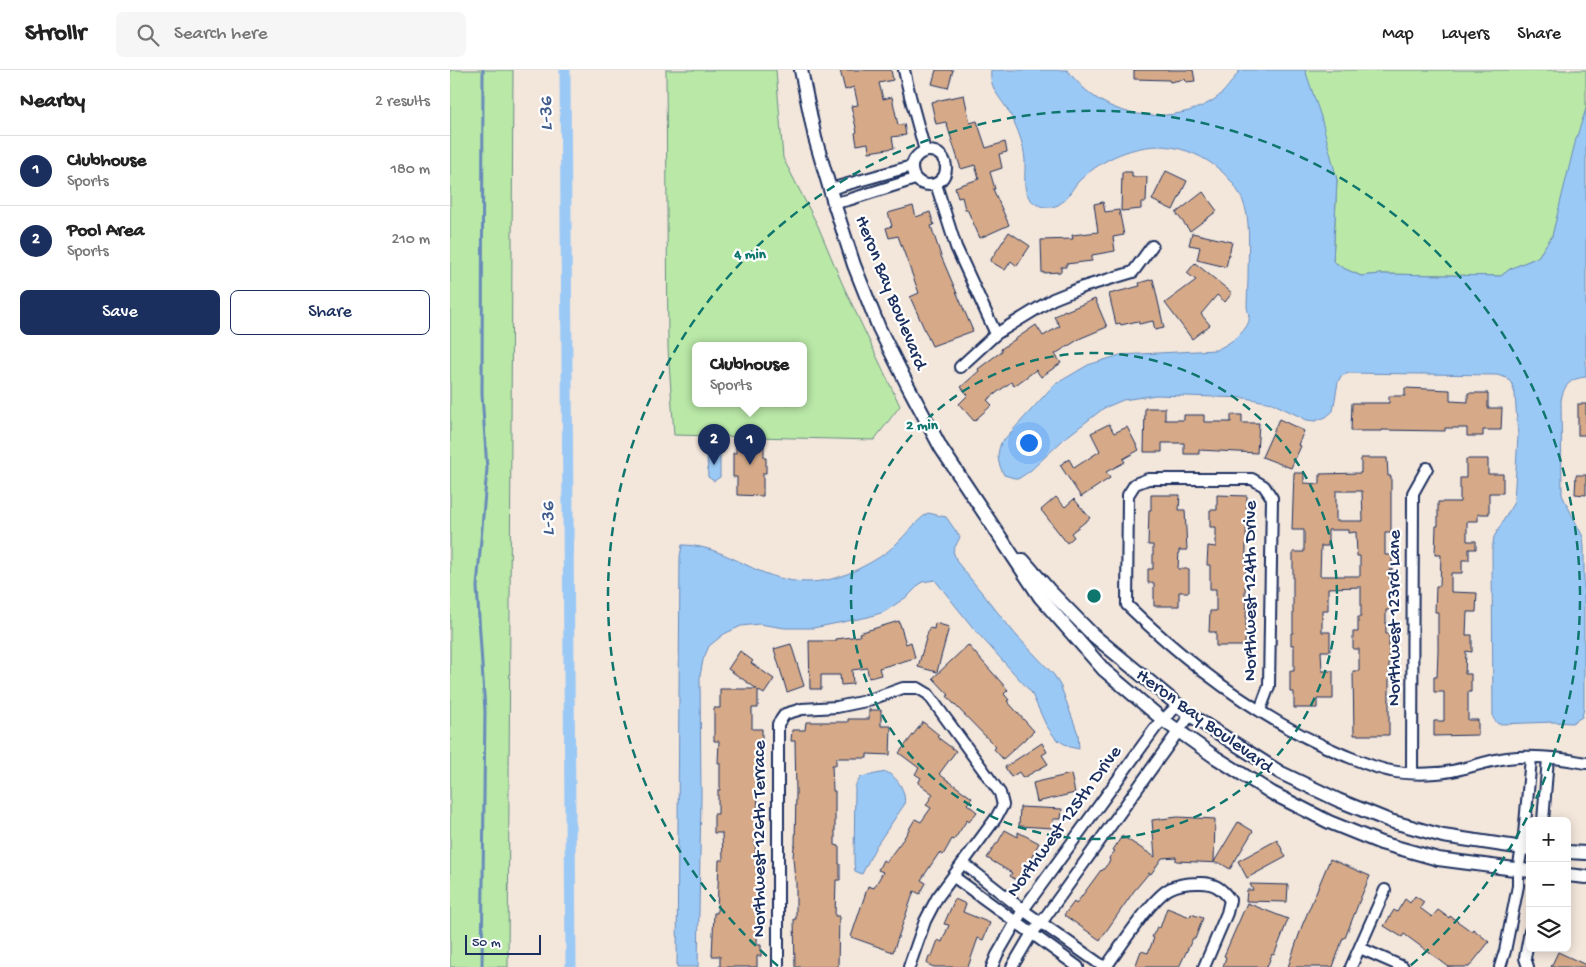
<!DOCTYPE html>
<html lang="en">
<head>
<meta charset="utf-8">
<style>
  :root { --surface:#fff; --page:#f6f6f6; --text:#222; --muted:#767676; --line:#e0e0e0; --accent:#1b2f5e }
  body { margin:0; font-family:"Gochi Hand",sans-serif; background:var(--page); color:var(--text) }
  .controls { position:absolute; right:15px; bottom:15px; display:grid; overflow:hidden; border-radius:8px; box-shadow:0 2px 12px #0003 }
  .controls button { width:45px; height:45px; display:grid; place-items:center; padding:0; border:0; border-bottom:1px solid var(--line); background:var(--surface); color:var(--text); font:25px sans-serif }
  .scale { position:absolute; left:15px; bottom:12px; width:76px; box-sizing:border-box; padding-left:5px; border:2px solid #1b2f5e; border-top:0; font-size:14px; line-height:18px; white-space:nowrap; color:#1b2f5e; -webkit-text-stroke:4px #fff; paint-order:stroke }
  .you { position:absolute; left:578px; top:372px; width:18px; height:18px; margin:-12px; border:4px solid #fff; border-radius:50%; background:#1a73e8; box-shadow:0 0 0 8px #1a73e833 }
  .badge { display:grid; place-items:center; width:32px; height:32px; border-radius:50%; background:var(--accent); color:#fff; font-size:16px; font-weight:700 }
  .pin { position:absolute; translate:-50% -41px; filter:drop-shadow(0 1px 2px #0008) }
  .pin::after { content:''; position:absolute; top:26px; width:18px; height:15px; background:inherit; clip-path:polygon(0 0,100% 0,50% 100%) }
  .popup { position:absolute; left:242px; top:272px; width:115px; height:65px; box-sizing:border-box; display:grid; place-content:center; border-radius:8px; background:var(--surface); filter:drop-shadow(0 1px 4px #0005); font-size:16px; white-space:nowrap; color:var(--muted) }
  .popup b { font-size:19px; color:var(--text) }
  .popup::after { content:''; position:absolute; left:50%; top:100%; margin-left:-10px; border:10px solid transparent; border-top-color:var(--surface) }
  .list { margin:0; padding:0; list-style:none }
  h2 { display:flex; justify-content:space-between; align-items:center; height:65px; margin:0; padding:0 20px; font-size:21px }
  h2 small { font-size:16px; font-weight:400; color:var(--muted) }
  .list li { display:grid; grid-template-columns:32px 1fr auto; gap:15px; align-items:center; box-sizing:border-box; height:70px; padding:0 20px; border-top:1px solid var(--line) }
  .list b { display:block; font-size:19px; white-space:nowrap }
  .list p { margin:0; font-size:16px; white-space:nowrap; color:var(--muted) }
  .list em { font-size:16px; font-style:normal; color:var(--muted) }
  .actions { display:flex; gap:10px; padding:15px 20px }
  .actions a { flex:1; padding:11px 0; border:1px solid var(--accent); border-radius:8px; text-align:center; font-size:18px; color:var(--accent) }
  .actions .main { background:var(--accent); color:#fff }
  .icon { flex:none; width:28px; height:28px; fill:none; stroke:currentColor; stroke-width:2; stroke-linecap:round; stroke-linejoin:round }
  .map { position:relative; flex:none; width:1136px; height:897px; overflow:hidden }
  header { display:flex; align-items:center; gap:30px; box-sizing:border-box; height:70px; padding:0 25px; background:var(--surface); border-bottom:1px solid var(--line) }
  header strong { font-size:24px }
  nav { display:flex; gap:28px; margin-inline-start:auto; font-size:18px }
  .search { width:350px; height:45px; background:var(--page); display:flex; align-items:center; gap:12px; box-sizing:border-box; padding:0 18px; border-radius:8px; color:var(--muted); font-size:19px }
  main { display:flex }
  aside { flex:1; background:var(--surface) }
  .map>svg:first-child { display:block }
</style>
</head>
<body>
<header>
<strong>Strollr</strong>
<div class="search"><svg class="icon" aria-label="search" viewBox="0 0 24 24"><circle cx="10" cy="10" r="6"/><path d="M15 15l6 6"/></svg>Search here</div>
<nav><a>Map</a><a>Layers</a><a>Share</a></nav>
</header>
<main>
<aside>
<h2>Nearby<small>2 results</small></h2>
<ul class="list">
<li><span class="badge">1</span><div><b>Clubhouse</b><p>Sports</p></div><em>180 m</em></li>
<li><span class="badge">2</span><div><b>Pool Area</b><p>Sports</p></div><em>210 m</em></li>
</ul>
<div class="actions"><a class="main">Save</a><a>Share</a></div>
</aside>
<div class="map">
<svg width="1136" height="897" viewBox="0 0 1136 897">
  <rect width="100%" height="100%" fill="#f3e6db"/>
  <filter id="ink" filterUnits="userSpaceOnUse"><feTurbulence type="fractalNoise" baseFrequency=".02" numOctaves="2"/><feDisplacementMap in="SourceGraphic" scale="10" xChannelSelector="R" yChannelSelector="G"/><feConvolveMatrix kernelMatrix="1 2 1 2 8 2 1 2 1" color-interpolation-filters="sRGB"/></filter>
  <g filter="url(#ink)">
    <g fill="#b9e8a7" stroke="#6a8c82" fill-rule="evenodd">
      <path d="M0 0H63L58 897H0Z"/>
      <path d="M216 0H326L333 88 368 156 392 213 450 336 424 370 224 365 218 278ZM246 276H354V334H246Z"/>
      <path d="M855 0H1136V39L1102 166 1088 187 1060 199 1051 206 931 204 911 206 893 198 883 191 887 110Z"/>
    </g>
    <g fill="#9bc9f6" stroke="#688bb9">
      <path d="M541 0H617C627 12 637 23 651 31 683 51 734 50 765 29 775 22 783 10 790 0H855L871 47 887 110 883 191 893 198 911 206 931 204 1051 206 1060 199 1088 187 1102 166 1126 69 1136 39V307C1120 308 1113 316 1111 331L1112 425 1133 467 1134 477V638L1132 647 1122 653 1104 652 1048 654 1043 648 1042 480 1044 467 1064 432 1068 366 1065 324 1062 314 1057 308 1047 305 899 303 891 306 888 312 883 341 876 347 865 351 857 350 822 333 795 328 706 325 673 330 654 338 614 369 580 401 568 409 554 405C548 393 546 386 551 373L604 315 638 295 670 285 766 280C777 275 795 264 799 251 800 246 797 240 797 236 797 227 798 218 798 209 798 188 800 166 797 145 790 105 747 76 708 76 678 77 649 91 628 112 621 120 617 130 608 135 601 138 593 138 586 134 572 126 575 111 575 97 576 79 568 59 560 44 551 27 539 20 541 0Z"/>
      <path d="M264 379 270 384V407L264 411 258 407 257 384Z"/>
      <path d="M478 443 496 447 510 467 503 481 507 492 566 565 604 605 611 617 628 664 629 679 620 677 606 669 596 655 581 622 524 559 485 510 472 512 458 526 434 542 418 547 363 558H335L309 554 291 556 274 564 259 576 253 590 250 606 251 727 248 897H227L230 487 232 475C260 475 283 489 307 500 346 517 377 516 414 496 424 491 437 483 445 475 457 464 465 452 478 443Z"/>
      <path d="M436 702C448 707 457 723 454 735L426 776 412 804 405 801 404 793 405 716 411 707Z"/>
    </g>
    <g fill="none" stroke-linecap="round" stroke-linejoin="round">
      <path stroke="#688bb9" stroke-width="3" d="M32 897 35 641 27 517 37 399 32 324 33 0"/>
      <path stroke="#9bc9f6" stroke-width="11" d="M115 0 121 897"/>
    </g>
    <g fill="#d6aa88" stroke="#1b2f5e" fill-rule="evenodd">
      <path d="M390 0H441L443 10 429 13 433 29 442 27 448 55 454 54 456 65 442 67 444 78 419 82 418 73 407 75 405 63 407 62 401 36 408 35 404 17 395 20Z"/>
      <path d="M486 0H503L498 18 482 14Z"/>
      <path d="M684 0H743L745 11 736 12 735 9 720 12 719 10 684 9Z"/>
      <path d="M514 25 520 53 527 51 536 78 555 72 557 82 549 84 552 98 540 102 545 119H543L559 155 530 168 517 139H515L512 127 508 128 505 117 529 109 525 95 511 99 496 52 486 54 481 32Z"/>
      <path d="M716 101 737 111 723 140 702 130Z"/>
      <path d="M672 102H682V107H697L696 132H691V139L671 141Z"/>
      <path d="M753 122 767 141 740 161 726 143Z"/>
      <path d="M653 132 655 142 669 140 674 165 663 167 665 181 642 185V191L616 194V197H611V202L592 203 591 170 623 169 622 165 648 162 644 134Z"/>
      <path d="M463 136 466 147 480 142 484 155 481 156 491 186 523 261 482 276 460 227 469 223 448 166 439 168 436 158 442 156 438 143Z"/>
      <path d="M559 162 580 176 567 196 561 191 555 200 540 191Z"/>
      <path d="M742 163 782 172 776 197 747 190 750 177 739 175Z"/>
      <path d="M745 193 782 223 775 232 767 225 751 244 760 255 742 269 715 233 746 210 737 203Z"/>
      <path d="M703 209 714 258 705 260 703 251 689 254 688 251 671 255 670 253 666 254 659 224 690 216 689 213Z"/>
      <path d="M645 229 657 257 631 268 605 284 611 293 591 307 586 300 564 316 561 312 537 330 542 335 524 351 509 334 518 325 511 317 529 301 528 299 552 281 551 279 586 255 593 266 610 256 604 247 615 240 616 241Z"/>
      <path d="M955 318 1000 320V331L1018 332V323H1038V338H1052L1051 360H1033V366H1017V358H995V361L932 360V361H901L902 333H939V326H955Z"/>
      <rect x="1128" y="334" width="8" height="31"/>
      <path d="M695 338H715V350H734V345H754V352H781V345H792V353H809L807 383 749 380V384H734V373H712V382H694Z"/>
      <path d="M829 349 854 361 848 375 851 376 841 398 812 387Z"/>
      <path d="M659 354 664 363 677 357 689 380 673 389 675 392 656 402 660 408 631 427 610 395 619 389 624 398 650 381 641 363Z"/>
      <path d="M286 376H314V388H316V403H313V426L287 425V407H283V383H286Z"/>
      <path d="M911 388H937L938 406H941V462H935V485H942V500H939L941 540H936V564H939V665H904L903 601H909V579H903V562H908V547H911V517L878 518V540H872V562H880V581H871L872 601H883V629H867V638H844V622H840V601H844V575H841V563H843V482H854V460H842L844 403H854V413L870 414V404L911 403ZM886 421H912L913 451H886ZM878 460H898V463L906 462 907 486H910V506H870L871 476H878Z"/>
      <path d="M1016 389H1038V404H1053V423H1039V444H1028V451H1017V471H1026V479H1019V490H1012V503H1001V522L1027 523 1026 542H1017L1016 565H1022V582L1016 581 1015 604H1021V622H1018V650H1028V665L984 666V651H994V622H984V607H987L988 581V542H985L986 516H990L991 485H985L986 456H988V432H1010V408H1016Z"/>
      <path d="M1126 405H1136V425L1125 424Z"/>
      <path d="M701 425H730L729 440H735L737 480H729L728 499H739V522H729V536H704V513H698V499H703V475H698L699 440H701Z"/>
      <path d="M767 425 797 426 795 526H797L795 576H766V562H759L760 541H766V519H760V495H757L758 476 766 477V457H760V440H767Z"/>
      <path d="M606 427 615 437 624 429 640 448 621 463 624 467 617 473 591 440Z"/>
      <path d="M449 551 456 574 461 572 465 588 429 598 431 605 419 608 417 598 402 600 403 614 391 615 390 605H371V619H360L359 571H386V569L410 566 409 563Z"/>
      <path d="M485 553 499 557 487 602 468 597 479 558 484 559Z"/>
      <path d="M341 574 354 616 337 622 324 579Z"/>
      <path d="M518 575 558 620 554 624 559 630 557 631 584 661 553 689 544 679 546 677 503 633 497 626 499 625 483 608Z"/>
      <path d="M290 581 303 591 301 593 324 609 314 624 308 620V638H302V659H312V670H310L309 706H313V717H308L307 752H312L313 762 305 763 306 799H312V810H308L307 875H311V886H307V897H270V886H262L264 843H267L269 790H273L272 763H264V744H268V720H270V693H268L269 671H264V638H270V619H307L278 599Z"/>
      <path d="M419 640H431V656H441L440 685 417 684V688H386V695H382L383 721H385V775L389 776V794H390V810H386L385 846H389L388 897H345L344 849H346V811H345L343 787 344 776H345L346 722 345 671H341L342 660H355L356 652H398V649H419Z"/>
      <path d="M473 652 489 665 487 667 506 681 489 704 522 728 517 734 527 742 519 752 517 750 504 770 502 769 493 785 489 783 471 810 476 813 470 824 464 821 443 882 401 867 418 816 424 818 433 802 428 800 433 790 436 792 454 768 465 749 471 752 481 738 476 735 483 724 468 713 471 708 465 704 469 698 449 683Z"/>
      <path d="M592 673 597 682 592 685 598 694 573 708 569 702 561 707 555 697Z"/>
      <path d="M621 704 625 723 587 732 583 713Z"/>
      <path d="M570 737 612 739 611 749H603V758L569 756Z"/>
      <path d="M728 747 765 749 764 792 788 752 803 761 780 799 770 793 726 791V787L712 788 701 804 699 803 684 821 650 870 614 845 624 832 626 834 651 800 652 801 660 791 659 788 665 781 663 780 672 766 705 787 702 750Z"/>
      <path d="M555 760 568 767V762L589 773 578 794 581 796 571 813 560 806 562 803 537 788 546 774H547Z"/>
      <path d="M827 770 836 787 797 808 788 791Z"/>
      <path d="M880 789 920 806 911 827 895 868H893L883 897H838L852 856Z"/>
      <path d="M800 814 838 815 837 832 796 831 797 820H803Z"/>
      <path d="M965 826 974 832 970 838 982 847 988 840 999 848 1000 846 1021 861 1023 859 1039 872 1019 897H999L954 864 952 867 934 856 944 840 947 842 955 829 960 833Z"/>
      <path d="M505 829 516 834 513 842 540 853 533 870 528 868 518 897H484L477 894 479 886H482L488 870 492 872 499 855 494 854Z"/>
      <path d="M797 833 838 849 831 868 824 885 822 884 817 897H773L776 887 774 886Z"/>
      <path d="M717 838 740 847 741 844 753 848 745 869 743 868 729 897H685L691 881 698 883 704 868 702 867 707 857 710 858Z"/>
      <path d="M1108 882 1136 895V897H1101Z"/>
    </g>
    <g fill="none" stroke-linecap="round" stroke-linejoin="round">
      <g stroke="#1b2f5e" stroke-width="14">
        <g id="minor">
          <path d="M454 0 460 26 475 81"/>
          <circle cx="479" cy="98" r="17"/>
          <path d="M486 114 506 177 546 264"/>
          <path d="M380 119 462 96"/>
          <path d="M384 133 398 130 465 109"/>
          <path d="M510 297 546 264 603 229 633 217 683 202 702 176"/>
          <path d="M810 640 819 616 822 428 814 416 802 409H698L685 414 678 425 677 535C740 596 812 651 894 685 909 691 925 698 941 701 955 704 972 704 986 703 1010 702 1033 691 1057 688 1082 685 1111 688 1136 693"/>
          <path d="M962 703 963 423 977 398"/>
          <path d="M1093 751 1098 688"/>
          <path d="M513 793 573 840 654 897"/>
          <path d="M504 807 628 897"/>
          <path d="M910 878 953 897"/>
          <path d="M328 897V654L335 644 352 639 387 637 416 631 453 618H468L478 624 550 723 553 735 546 748 487 828 475 851 459 897"/>
          <path d="M542 897 547 885 573 840 706 657 728 635"/>
          <path d="M562 897 582 863 591 853 740 645"/>
          <path d="M656 897C670 878 700 830 719 819 728 814 738 813 748 813 763 812 772 818 780 830L777 843 754 897"/>
          <path d="M901 897 935 820"/>
          <path d="M1050 897 1055 881 1068 816V801L1074 765 1081 688"/>
          <path d="M1078 897 1075 888 1080 861"/>
        </g>
      </g>
      <g stroke="#1b2f5e" stroke-width="16">
        <g id="tertiary">
          <path d="M351 0 365 68 384 133 404 195 429 258 458 316 491 378 590 527 654 600 713 650 765 687 822 723 879 752 931 773 988 789 1080 801"/>
          <path d="M573 490 599 520 643 565 740 645 831 703 888 730 940 751 993 766 1080 779"/>
          <path d="M1117 782 1136 783"/>
          <path d="M1117 805 1136 807"/>
        </g>
      </g>
      <use href="#minor" stroke="#fff" stroke-width="10"/>
      <use href="#tertiary" stroke="#fff" stroke-width="12"/>
    </g>
  </g>
  <g fill="none" stroke="#0f766e" stroke-width="2.5" stroke-dasharray="9 6">
    <circle cx="644" cy="526" r="243"/>
    <path d="M328 896A486 486 0 1 1 960 896"/>
  </g>
  <g text-anchor="middle" dominant-baseline="central" stroke-width="4.5" stroke-linejoin="round" paint-order="stroke">
    <g font-size="19" fill="#1b2f5e" stroke="#fff">
      <text transform="translate(440 223) rotate(68)">Heron Bay Boulevard</text>
      <text transform="translate(801 521) rotate(-90)">Northwest 124th Drive</text>
      <text transform="translate(945 548) rotate(-90)">Northwest 123rd Lane</text>
      <text transform="translate(754 652) rotate(36)">Heron Bay Boulevard</text>
      <text transform="translate(615 752) rotate(-54)">Northwest 125th Drive</text>
      <text transform="translate(310 769) rotate(-90)">Northwest 126th Terrace</text>
    </g>
    <g font-size="20" font-style="italic" fill="#415d8c" stroke="#fff">
      <text transform="translate(97 44) rotate(-90)">L-36</text>
      <text transform="translate(99 449) rotate(-90)">L-36</text>
    </g>
  </g>
  <circle cx="644" cy="526" r="8" fill="#0f766e" stroke="#fff" stroke-width="2.5"/>
  <g font-size="15" text-anchor="middle" font-weight="bold" fill="#0f766e" stroke="#fff" stroke-width="4.5" stroke-linejoin="round" paint-order="stroke">
    <text x="300" y="188">4 min</text>
    <text x="472" y="359">2 min</text>
  </g>
</svg>
<div class="controls">
<button>+</button>
<button>−</button>
<button><svg class="icon" aria-label="layers" viewBox="0 0 24 24"><path d="M12 4l9 5-9 5-9-5zM3 14l9 5 9-5"/></svg></button>
</div>
<div class="scale">50 m</div>
<div class="you"></div>
<div class="pin badge" style="left:300px;top:395px">1</div>
<div class="popup"><b>Clubhouse</b>Sports</div>
<div class="pin badge" style="left:264px;top:395px">2</div>
</div>
</main>
</body>
</html>
